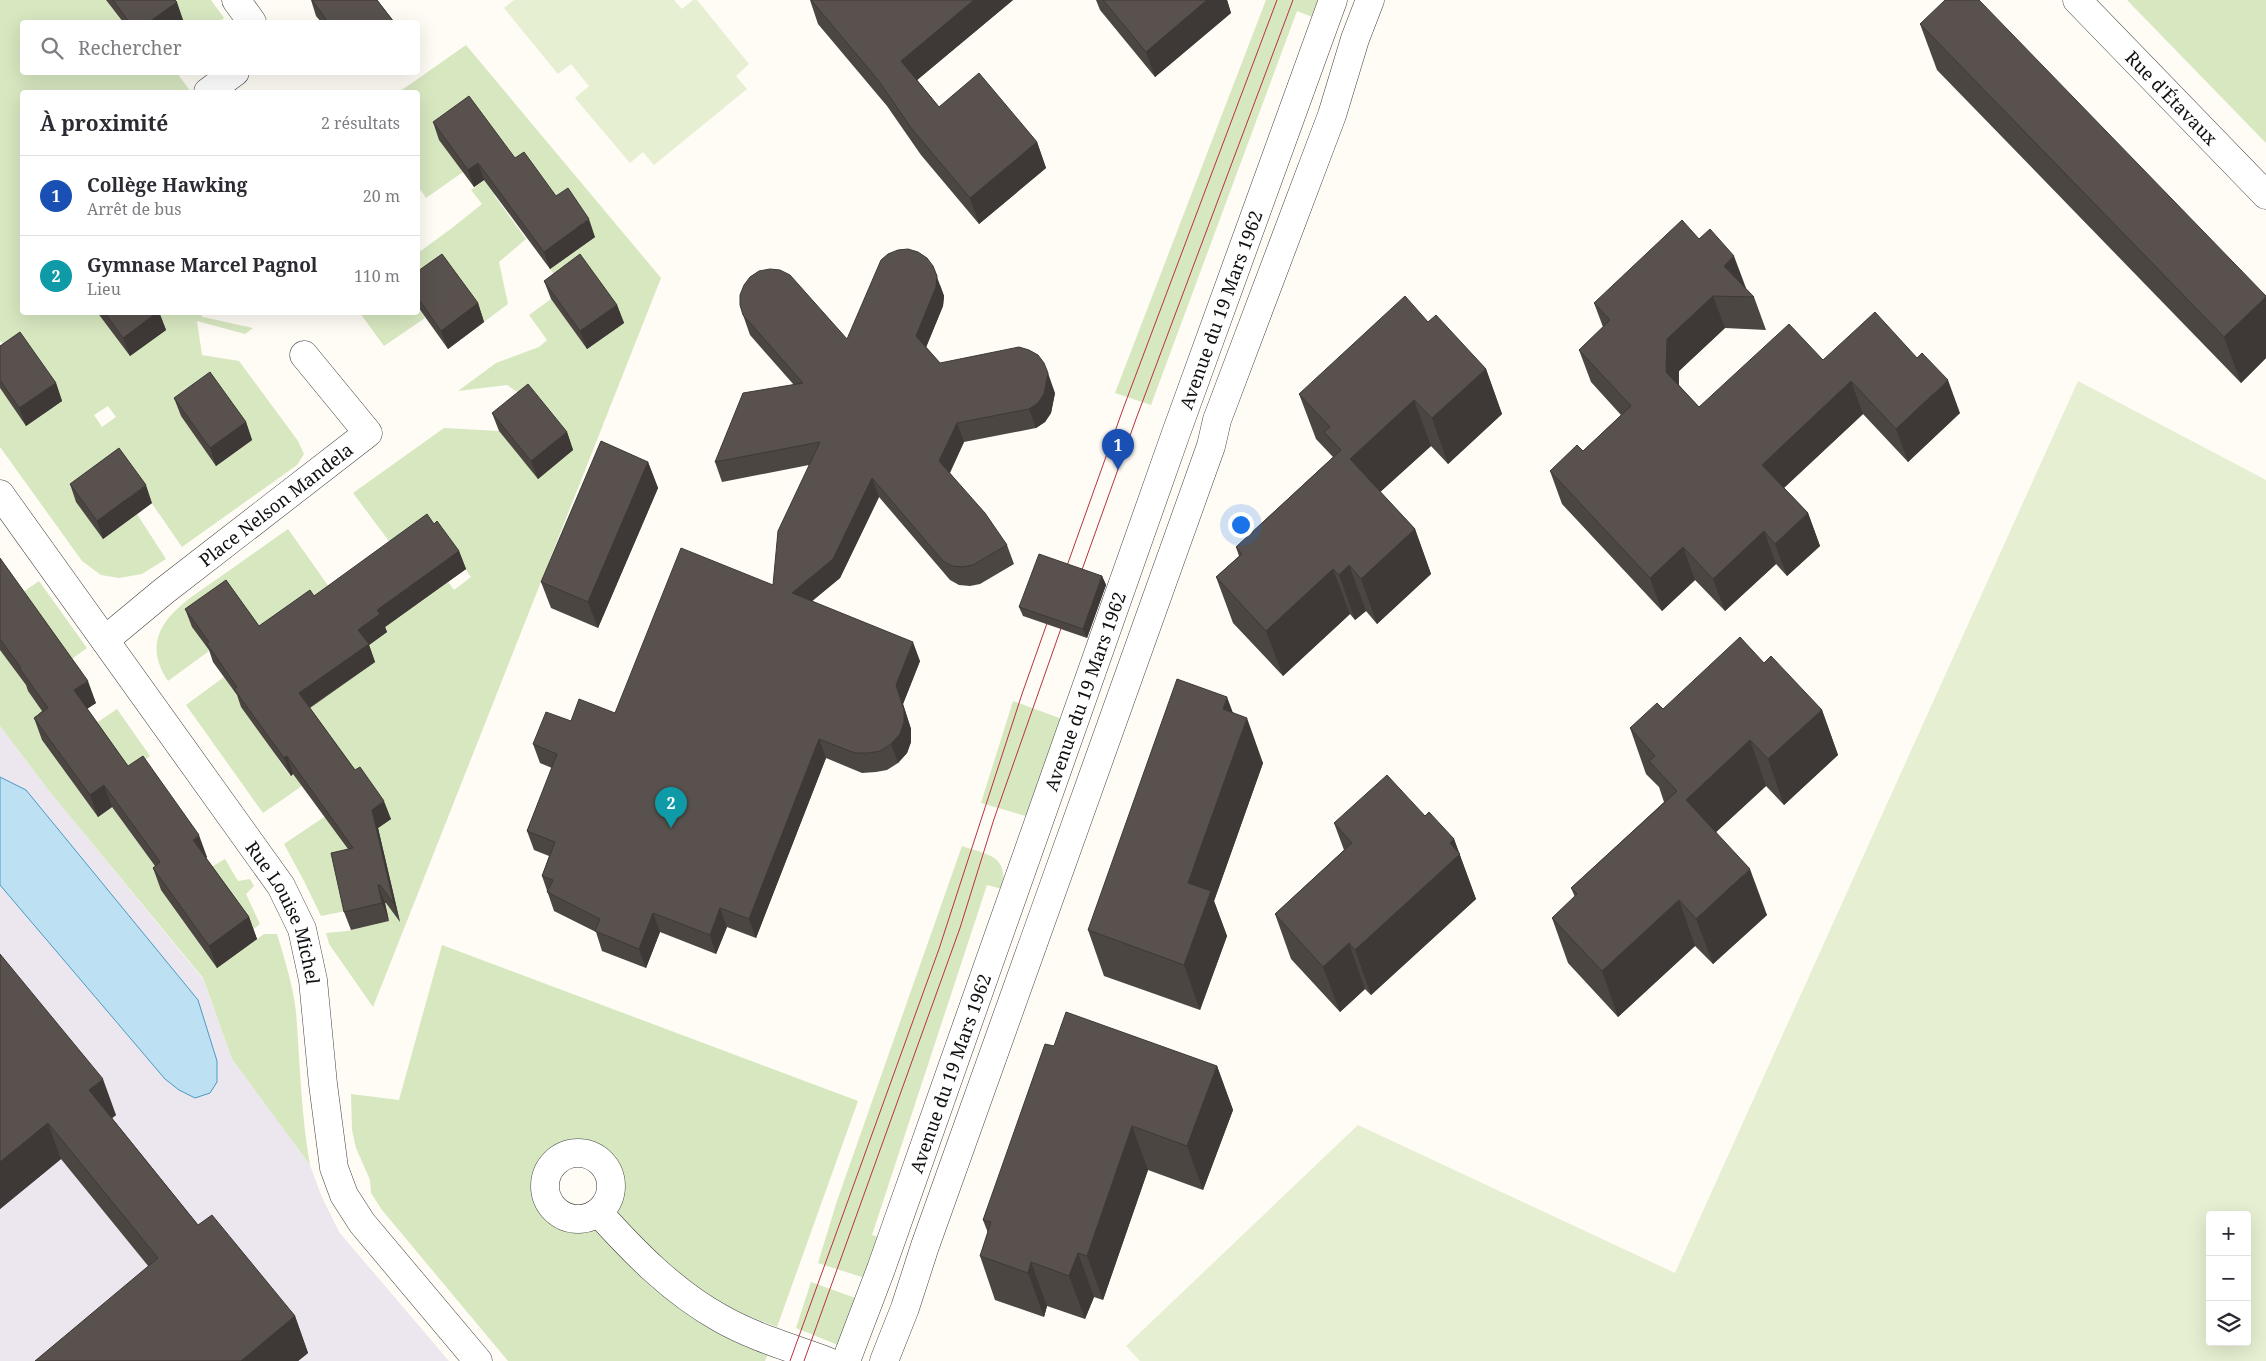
<!DOCTYPE html>
<html lang="fr">
<head>
<meta charset="utf-8">
<style>
  :root { --surface:#fff; --page:#f7f7f7; --text:#2b2b33; --muted:#7c7c81; --line:#e1e1e2; --accent:#0f766e }
  body { margin:0; font-family:"Noto Serif",serif; background:var(--page); color:var(--text) }
  .controls { position:absolute; right:15px; bottom:15px; display:grid; overflow:hidden; border-radius:5px; box-shadow:0 5px 20px #0002 }
  .controls button { width:45px; height:45px; display:grid; place-items:center; padding:0; border:0; border-bottom:1px solid var(--line); background:var(--surface); color:var(--text); font:25px sans-serif }
  .you { position:absolute; left:1240px; top:524px; width:18px; height:18px; margin:-12px; border:4px solid #fff; border-radius:50%; background:#1a73e8; box-shadow:0 0 0 8px #1a73e833 }
  .badge { display:grid; place-items:center; width:32px; height:32px; border-radius:50%; background:var(--accent); color:#fff; font-size:16px; font-weight:700 }
  .pin { position:absolute; translate:-50% -41px; filter:drop-shadow(0 1px 2px #0008) }
  .pin::after { content:''; position:absolute; top:26px; width:18px; height:15px; background:inherit; clip-path:polygon(0 0,100% 0,50% 100%) }
  .list { margin:0; padding:0; list-style:none }
  h2 { display:flex; justify-content:space-between; align-items:center; height:65px; margin:0; padding:0 20px; font-size:21px }
  h2 small { font-size:16px; font-weight:400; color:var(--muted) }
  .list li { display:grid; grid-template-columns:32px 1fr auto; gap:15px; align-items:center; box-sizing:border-box; height:80px; padding:0 20px; border-top:1px solid var(--line) }
  .list b { display:block; font-size:19px; white-space:nowrap }
  .list p { margin:0; font-size:16px; white-space:nowrap; color:var(--muted) }
  .list em { font-size:16px; font-style:normal; color:var(--muted) }
  .icon { flex:none; width:28px; height:28px; fill:none; stroke:currentColor; stroke-width:2; stroke-linecap:round; stroke-linejoin:round }
  .map { position:relative; flex:none; width:2266px; height:1361px; overflow:hidden }
  .search { position:absolute; background:var(--surface); box-shadow:0 5px 20px #0002; left:20px; top:20px; width:400px; height:55px; display:flex; align-items:center; gap:12px; box-sizing:border-box; padding:0 18px; border-radius:5px; color:var(--muted); font-size:19px }
  .panel { position:absolute; background:var(--surface); box-shadow:0 5px 20px #0002; left:20px; top:90px; width:400px; height:225px; border-radius:5px }
  .map>svg:first-child { display:block }
</style>
</head>
<body>
<div class="map">
<svg width="2266" height="1361" viewBox="0 0 2266 1361">
  <rect width="100%" height="100%" fill="#fefcf5"/>
  <path fill="#ece6ee" d="M0 726 50 792 203 979 232 1059 310 1165 321 1195 339 1232 449 1361H0Z"/>
  <g fill="#d7e7c0" fill-rule="evenodd">
    <path d="M0 0H106L123 22H22V72L177 73 191 92H22V312L199 313 203 317 253 328 245 334 197 321 202 355 239 361 298 441 304 454 297 465 182 547 126 466 103 539 137 514 166 559 142 574 119 578 101 575 82 561 0 447V388L26 426 17 357 0 341ZM108 406 116 417 102 427 94 415Z"/>
    <path d="M168 0H211L224 18 219 22H180L183 21Z"/>
    <path d="M1266 0H1323L1315 18 1297 11 1151 405 1115 393Z"/>
    <path d="M2127 0H2266V144V143Z"/>
    <path d="M466 45 661 278 373 1007 329 944 326 933 347 931 389 921 385 903 395 901 321 916 304 881 284 844 327 815 317 727 276 756 290 776 294 774 302 786 263 813 186 705 224 677 295 698 209 651 168 681C134 630 183 603 220 577 243 561 265 545 288 529L339 601 365 648 356 589 416 605 448 582 454 590 471 577 444 539 400 556 353 493 444 428 499 431 538 478 534 403 507 385 458 391 496 363 539 347 547 340 529 315 551 299 587 349 565 288 550 269 562 213 530 169 494 195 526 239 499 262 508 304 484 322 448 272 418 294V253L452 228 482 204 471 190 510 161 463 172 426 198 418 186V92H399Z"/>
    <path d="M418 307 425 318 384 346 360 313 418 312Z"/>
    <path d="M39 581 87 648 28 691 56 730 42 740 98 817 112 807 168 884 217 967 264 934H277C285 960 293 986 296 1012 300 1063 301 1114 310 1165L232 1059 203 978 50 792 0 726V649L19 595Z"/>
    <path d="M1013 701 1062 719 1029 817 981 803Z"/>
    <path d="M117 709 150 756 126 774 92 726Z"/>
    <path d="M962 846C988 855 1009 855 1002 889L987 885 872 1235 881 1238 868 1279 818 1263 837 1201Z"/>
    <path d="M225 859 238 881 250 879 254 886 246 894 260 924 251 931 206 870Z"/>
    <path d="M442 945 858 1101 777 1327 717 1304 682 1279 614 1212C621 1200 625 1186 620 1172 615 1158 602 1145 587 1142 509 1128 521 1257 596 1227 647 1271 703 1331 768 1354L765 1361H508L382 1210 371 1193 370 1180 356 1148 352 1130 351 1094 399 1100Z"/>
    <path d="M811 1282 861 1300 838 1345 796 1328Z"/>
  </g>
  <g fill="#e6efd1" fill-rule="evenodd">
    <path d="M514 0H674L682 9 693 0H697L749 64 736 76 747 89 654 165 643 152 630 163 575 98 589 86 571 64 558 74 504 8Z"/>
    <path d="M2078 381 2266 480V1361H1140L1126 1346 1358 1125 1675 1273ZM2210 1215H2247V1342H2210Z"/>
  </g>
  <path fill="#bde1f2" stroke="#499ac4" d="M0 777 26 790 198 1000 217 1061V1082L210 1093 195 1098 179 1090 165 1079 0 885Z"/>
  <g fill="none" stroke-linecap="round" stroke-linejoin="round">
    <g stroke="#434343" stroke-width="29">
      <g id="minor">
        <path d="M236 0 252 22"/>
        <path id="s1" d="M2077 0 2266 195"/>
        <path d="M208 92 235 72"/>
        <path id="s2" d="M0 494 281 886 302 929 313 980 323 1084 334 1168 344 1195 362 1223 478 1361"/>
        <path id="s3" d="M105 640 164 591 368 433 304 355"/>
        <circle cx="578" cy="1186" r="33"/>
        <path d="M599 1213C634 1252 673 1292 720 1318 753 1337 792 1348 827 1361"/>
        <path id="s4" d="M846 1361 881 1269 1176 433 1333 0"/>
        <path d="M884 1361 905 1308 925 1246 1211 446 1217 420 1332 115 1355 39 1370 0"/>
      </g>
    </g>
    <use href="#minor" stroke="#fff" stroke-width="28"/>
    <g stroke="#b73240" stroke-width="1">
      <path d="M1063 577 1123 409 1277 0"/>
      <path d="M1078 581 1136 419 1293 0"/>
      <path d="M790 1361 939 949 1022 694 1051 612"/>
      <path d="M804 1361 960 928 994 819 1065 617"/>
    </g>
  </g>
  <g fill="#4c4642">
    <path d="M106 0H175L183 20 180 22H123Z"/>
    <path d="M311 0H377L394 22H321L316 16Z"/>
    <path d="M810 0H1013L917 80 939 107 1037 142 1046 168 979 224 921 155 887 106 818 24Z"/>
    <path d="M1096 0H1227L1231 13 1155 77 1100 10Z"/>
    <path d="M1920 24 2266 296V358L2241 383 1937 70Z"/>
    <path d="M433 122 515 158 556 196 595 237 550 269 484 180 474 187 439 140Z"/>
    <path d="M1699 239 1754 297 1766 330 1725 328 1679 371V385L1699 407 1823 360 1960 413 1908 462 1863 414 1784 488 1808 513 1820 546 1787 576 1776 564 1725 611 1695 580 1662 611 1562 504 1550 471 1583 451 1621 415 1591 382 1579 350 1603 327 1594 303Z"/>
    <path d="M418 271 478 303 484 322 448 349 418 307Z"/>
    <path d="M544 281 617 305 624 323 587 349 551 299Z"/>
    <path d="M940 285 944 296 943 306 926 347 940 363 1055 393 1051 413 1045 422 1036 428 964 442 950 473 1007 545 1014 564 980 584 970 586 959 585 950 580 879 497 840 578 812 601 920 661 903 704 911 729V742L907 753 898 763 887 770 876 772 862 773 826 758 756 938 727 927 716 954 660 932 646 968 602 951 596 932 554 911 542 876 549 856 534 850 527 831 552 768 540 763 533 744 571 721 615 713 773 585 809 465 722 482 715 462 794 385 750 335 743 315 847 339Z"/>
    <path d="M97 312H159L166 330 130 356Z"/>
    <path d="M1428 322 1486 369 1502 414 1448 464 1431 446 1380 492 1415 529 1431 574 1377 624 1366 611 1355 620 1350 614 1283 676 1233 623 1216 577 1239 556 1236 547 1333 457 1316 439 1299 394Z"/>
    <path d="M0 346 56 383 62 401 26 426 0 388Z"/>
    <path d="M174 398 246 422 252 440 216 466 181 416Z"/>
    <path d="M492 413 567 432 573 450 538 479 499 431Z"/>
    <path d="M648 462 658 488 598 628 551 608 541 582Z"/>
    <path d="M70 484 152 503 103 539 76 502Z"/>
    <path d="M434 524 459 551 466 569 385 627 387 632 369 645 375 662 310 708 355 770 391 819 378 828 400 922 386 903H385L389 921 351 930 344 912 348 849 293 774 291 776 241 707 237 695 213 662 209 650 192 627 185 609 259 626 314 596Z"/>
    <path d="M0 558 96 703 87 709 128 766 207 857 206 858 249 917 257 939 217 968 161 890 153 868 155 866 112 807 98 817 42 740 34 718 42 711 28 691 26 685 0 650Z"/>
    <path d="M1102 576 1106 585 1087 638 1023 616 1019 607Z"/>
    <path d="M1764 663 1822 710 1838 755 1784 805 1766 786 1716 832 1767 915 1713 964 1695 946 1618 1017 1568 963 1552 918 1575 897 1571 888 1664 802 1659 787 1646 774 1630 728 1663 709Z"/>
    <path d="M1233 712 1263 763 1214 901 1227 936 1200 1010 1104 976 1088 930Z"/>
    <path d="M1425 816 1454 839 1476 899 1371 995 1365 989 1340 1012 1291 959 1275 914 1344 850 1334 823Z"/>
    <path d="M0 954 116 1115 112 1118 198 1225 295 1316 308 1353 298 1361H35L149 1267 61 1159 0 1209Z"/>
    <path d="M1054 1046 1217 1066 1233 1110 1203 1190 1148 1170 1103 1300 1094 1297 1085 1319 1047 1306 1044 1317 995 1300 980 1256 988 1233 983 1220Z"/>
  </g>
  <g fill="#3e3936">
    <path d="M974 0H1013L910 86 901 61Z"/>
    <path d="M1207 0H1227L1231 13 1155 77 1146 52Z"/>
    <path d="M177 2 183 20 180 22H149Z"/>
    <path d="M1037 142 1046 168 979 224 970 198Z"/>
    <path d="M478 163 484 180 474 187 468 170Z"/>
    <path d="M589 219 595 237 550 269 544 252Z"/>
    <path d="M1734 256 1746 288 1738 297 1724 266Z"/>
    <path d="M933 266 944 296 943 306 923 355 916 336Z"/>
    <path d="M1713 296 1725 328 1679 371 1678 405 1666 372 1667 339Z"/>
    <path d="M2266 297V358L2241 383 2224 337Z"/>
    <path d="M478 303 484 322 448 349 441 331Z"/>
    <path d="M617 305 624 323 587 349 580 331Z"/>
    <path d="M158 312H159L166 330 130 356 123 338Z"/>
    <path d="M1486 369 1502 414 1448 464 1432 418Z"/>
    <path d="M1048 373 1055 393 1051 413 1045 422 1036 428 1029 409Z"/>
    <path d="M1948 380 1960 413 1908 462 1896 429Z"/>
    <path d="M1851 381 1863 414 1773 498 1762 465Z"/>
    <path d="M56 383 62 401 26 426 19 408Z"/>
    <path d="M1414 400 1431 446 1367 504 1350 459Z"/>
    <path d="M246 422 252 440 216 466 210 448Z"/>
    <path d="M957 423 964 442 946 480 939 461Z"/>
    <path d="M567 432 573 450 538 479 531 461Z"/>
    <path d="M648 462 658 488 598 628 588 602Z"/>
    <path d="M872 478 879 497 840 578 799 612 792 593Z"/>
    <path d="M146 485 152 503 103 539 97 521Z"/>
    <path d="M1808 513 1820 546 1787 576 1775 544Z"/>
    <path d="M1415 529 1431 574 1377 624 1361 579Z"/>
    <path d="M1764 531 1776 564 1725 611 1713 579Z"/>
    <path d="M1683 547 1695 580 1662 611 1650 578Z"/>
    <path d="M459 551 466 569 385 627 387 632 369 645 375 662 305 710 299 693 358 630 377 610Z"/>
    <path d="M1349 565 1366 611 1355 620 1339 575Z"/>
    <path d="M1333 569 1350 614 1283 676 1266 631Z"/>
    <path d="M1102 576 1106 585 1087 638 1083 629Z"/>
    <path d="M913 642 920 661 903 704 911 729V742L907 753 898 763 891 744 896 685Z"/>
    <path d="M88 681 96 703 82 712 74 690Z"/>
    <path d="M1227 697 1241 734 1247 718 1263 763 1214 901 1227 936 1200 1010 1184 965 1188 883 1223 709Z"/>
    <path d="M1822 710 1838 755 1784 805 1768 759Z"/>
    <path d="M819 739 826 758 756 938 749 919Z"/>
    <path d="M1750 740 1766 786 1702 845 1686 800Z"/>
    <path d="M287 756 293 774 291 776 284 758Z"/>
    <path d="M104 785 112 807 98 817 90 795Z"/>
    <path d="M384 801 391 819 378 828 400 922 394 904 372 810Z"/>
    <path d="M199 835 207 857 201 862 193 840Z"/>
    <path d="M1454 839 1476 899 1371 995 1355 950Z"/>
    <path d="M1750 869 1767 915 1713 964 1696 919Z"/>
    <path d="M378 885 385 903 389 921 382 903Z"/>
    <path d="M1679 900 1695 946 1618 1017 1602 971Z"/>
    <path d="M720 908 727 927 716 954 710 935Z"/>
    <path d="M653 913 660 932 646 968 639 949Z"/>
    <path d="M249 917 257 939 217 968 209 946Z"/>
    <path d="M1349 943 1365 989 1340 1012 1323 967Z"/>
    <path d="M1217 1066 1233 1110 1203 1190 1187 1146Z"/>
    <path d="M103 1079 116 1115 102 1126 89 1090Z"/>
    <path d="M48 1123 61 1159 0 1209V1162Z"/>
    <path d="M1132 1126 1148 1170 1103 1300 1087 1256Z"/>
    <path d="M1078 1253 1094 1297 1085 1319 1069 1276Z"/>
    <path d="M1031 1262 1047 1306 1044 1317 1028 1273Z"/>
    <path d="M295 1316 308 1353 298 1361H241Z"/>
  </g>
  <g fill="#58514d" stroke="#3e3936">
    <path d="M113 0H175L177 2 149 22H129Z"/>
    <path d="M312 0H377L394 22H328Z"/>
    <path d="M811 0H974L901 61 939 107 979 73 1037 142 970 198 912 129 878 80Z"/>
    <path d="M1103 0H1207L1146 52Z"/>
    <path d="M1945 0H1979L2266 296V297L2224 337 1920 24Z"/>
    <path d="M469 96 515 158 524 152 556 196 568 188 589 219 544 252 478 163 468 170 433 122Z"/>
    <path d="M1682 220 1699 239 1710 229 1734 256 1724 266 1754 297 1713 296 1667 339 1666 372 1699 407 1789 324 1823 360 1875 312 1917 358 1922 353 1948 380 1896 429 1851 381 1762 465 1808 513 1775 544 1764 531 1713 579 1683 547 1650 578 1550 471 1577 445 1583 451 1631 406 1579 350 1610 320 1594 303Z"/>
    <path d="M908 249 918 252 927 258 933 266 937 276 936 287 916 336 940 363 1019 347 1029 350 1038 355 1044 363 1048 373 1044 394 1038 403 1029 409 957 423 939 461 985 513 1007 545 973 565 963 567 952 566 943 561 872 478 833 559 792 593 913 642 896 685 904 710V722L900 734 891 744 880 751 869 753H855L819 739 749 919 720 908 710 935 653 913 639 949 595 931 600 919 547 892 553 880 542 876 555 842 527 831 557 754 533 744 546 712 571 721 579 699 615 713 681 548 773 585 778 531 820 442 715 462 743 393 803 383 743 315 740 305V295L744 285 750 277 759 271 770 269 780 270 790 275 847 339 881 260 888 254 898 250Z"/>
    <path d="M442 254 478 303 441 331 418 298V271Z"/>
    <path d="M580 254 617 305 580 331 544 281Z"/>
    <path d="M1405 296 1428 322 1436 315 1486 369 1432 418 1414 400 1350 459 1415 529 1361 579 1349 565 1339 575 1333 569 1266 631 1216 577 1242 554 1236 547 1341 450 1324 432 1330 427 1299 394Z"/>
    <path d="M104 312H158L123 338Z"/>
    <path d="M20 332 56 383 19 408 0 380V346Z"/>
    <path d="M210 372 246 422 210 448 174 398Z"/>
    <path d="M528 384 567 432 531 461 492 413Z"/>
    <path d="M601 441 648 462 588 602 541 582Z"/>
    <path d="M119 448 146 485 97 521 70 484Z"/>
    <path d="M427 514 434 524 437 521 459 551 377 610 380 614 358 630 369 644 299 693 355 770 360 767 384 801 372 810 394 904 380 885H378L382 903 344 912 331 853 353 848 287 756 284 758 234 689 237 687 207 644 209 642 185 609 226 580 259 626 310 590 314 596Z"/>
    <path d="M1039 554 1102 576 1083 629 1019 607Z"/>
    <path d="M0 558 88 681 74 690 128 766 143 756 199 835 193 840 249 917 209 946 153 868 160 862 104 785 90 795 34 718 48 708 20 669 21 668 0 639Z"/>
    <path d="M1740 637 1764 663 1771 656 1822 710 1768 759 1750 740 1686 800 1750 869 1696 919 1679 900 1602 971 1552 918 1577 894 1571 888 1677 791 1649 761 1655 756 1630 728 1657 703 1663 709Z"/>
    <path d="M1177 679 1227 697 1223 709 1247 718 1188 883 1211 891 1184 965 1088 930Z"/>
    <path d="M1387 775 1425 816 1429 812 1454 839 1450 843 1460 854 1355 950 1349 943 1323 967 1275 914 1352 843 1334 823Z"/>
    <path d="M0 954 103 1079 89 1090 198 1225 212 1215 295 1316 241 1361H35L158 1258 48 1123 0 1162Z"/>
    <path d="M1066 1012 1217 1066 1187 1146 1132 1126 1087 1256 1078 1253 1069 1276 1031 1262 1028 1273 980 1256 991 1222 983 1220 1045 1044 1054 1046Z"/>
  </g>
  <g text-anchor="middle" dominant-baseline="central" stroke-width="5" stroke-linejoin="round" paint-order="stroke">
    <g font-size="18" fill="#101010" stroke="#fff">
      <text stroke="none"><textPath href="#s1" startOffset="136">Rue d'Étavaux</textPath></text>
      <text stroke="none"><textPath href="#s4" startOffset="1116">Avenue du 19 Mars 1962</textPath></text>
      <text stroke="none"><textPath href="#s3" startOffset="218">Place Nelson Mandela</textPath></text>
      <text stroke="none"><textPath href="#s4" startOffset="711">Avenue du 19 Mars 1962</textPath></text>
      <text stroke="none"><textPath href="#s2" startOffset="508">Rue Louise Michel</textPath></text>
      <text stroke="none"><textPath href="#s4" startOffset="306">Avenue du 19 Mars 1962</textPath></text>
    </g>
  </g>
</svg>
<div class="controls">
<button>+</button>
<button>−</button>
<button><svg class="icon" aria-label="layers" viewBox="0 0 24 24"><path d="M12 4l9 5-9 5-9-5zM3 14l9 5 9-5"/></svg></button>
</div>
<div class="you"></div>
<div class="pin badge" style="left:1118px;top:470px;background:#1a4fb4">1</div>
<div class="pin badge" style="left:671px;top:828px;background:#0f9aa8">2</div>
<div class="search"><svg class="icon" aria-label="search" viewBox="0 0 24 24"><circle cx="10" cy="10" r="6"/><path d="M15 15l6 6"/></svg>Rechercher</div>
<section class="panel">
<h2>À proximité<small>2 résultats</small></h2>
<ul class="list">
<li><span class="badge" style="background:#1a4fb4">1</span><div><b>Collège Hawking</b><p>Arrêt de bus</p></div><em>20 m</em></li>
<li><span class="badge" style="background:#0f9aa8">2</span><div><b>Gymnase Marcel Pagnol</b><p>Lieu</p></div><em>110 m</em></li>
</ul>
</section>
</div>
</body>
</html>
